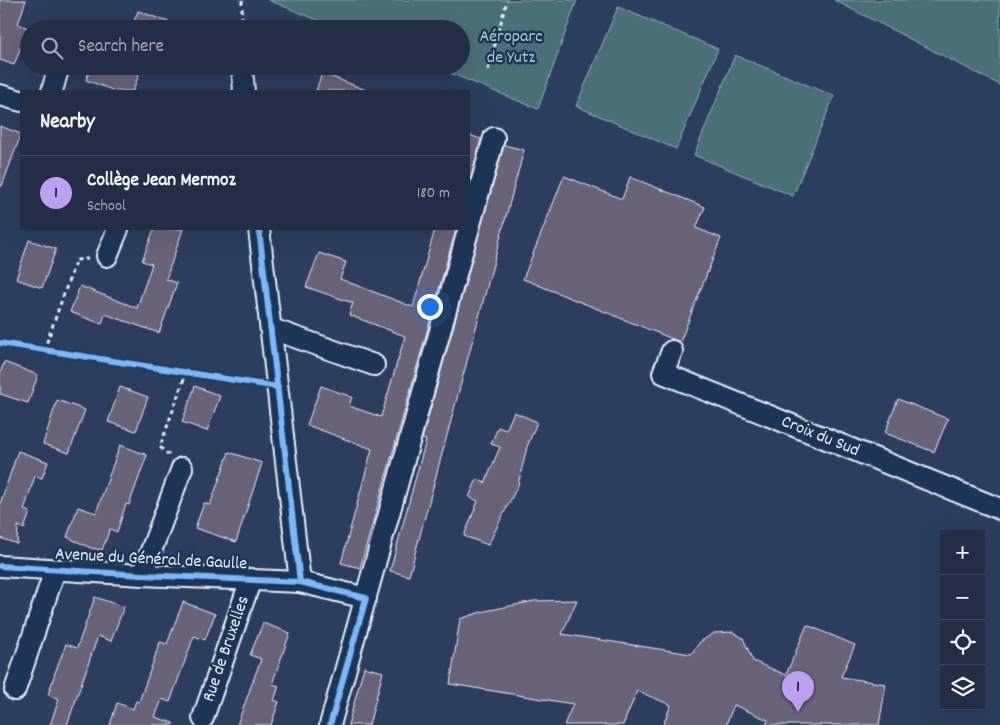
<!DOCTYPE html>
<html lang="en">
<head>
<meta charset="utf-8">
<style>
  :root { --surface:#212e46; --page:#29364d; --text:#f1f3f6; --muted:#a2a8b3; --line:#3e4a5f; --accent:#bca0f2 }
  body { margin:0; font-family:Dekko,sans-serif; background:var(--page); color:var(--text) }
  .controls { position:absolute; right:15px; bottom:15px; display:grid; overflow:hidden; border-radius:0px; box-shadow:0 5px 20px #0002 }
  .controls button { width:45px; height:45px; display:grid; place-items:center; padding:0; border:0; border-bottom:1px solid var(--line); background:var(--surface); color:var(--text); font:25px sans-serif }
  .you { position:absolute; left:429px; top:306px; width:18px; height:18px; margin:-12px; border:4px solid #fff; border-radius:50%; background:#1a73e8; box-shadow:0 0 0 8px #1a73e833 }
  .badge { display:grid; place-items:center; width:32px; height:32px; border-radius:50%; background:var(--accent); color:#111; font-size:16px; font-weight:700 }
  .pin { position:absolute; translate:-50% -41px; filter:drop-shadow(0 1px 2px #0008) }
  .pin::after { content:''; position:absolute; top:26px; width:18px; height:15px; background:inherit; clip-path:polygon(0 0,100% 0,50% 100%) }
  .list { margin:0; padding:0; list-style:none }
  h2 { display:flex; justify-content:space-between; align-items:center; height:65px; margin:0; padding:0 20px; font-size:21px }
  h2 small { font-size:16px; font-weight:400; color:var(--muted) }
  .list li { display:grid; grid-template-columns:32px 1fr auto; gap:15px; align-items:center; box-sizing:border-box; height:75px; padding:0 20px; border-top:1px solid var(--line) }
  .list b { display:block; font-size:19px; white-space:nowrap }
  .list p { margin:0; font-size:16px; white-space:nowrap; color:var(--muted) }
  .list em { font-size:16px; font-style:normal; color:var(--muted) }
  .icon { flex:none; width:28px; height:28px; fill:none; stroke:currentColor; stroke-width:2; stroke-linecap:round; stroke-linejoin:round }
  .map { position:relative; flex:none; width:1000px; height:725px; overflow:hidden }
  .search { position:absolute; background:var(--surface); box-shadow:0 5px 20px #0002; left:20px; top:20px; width:450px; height:55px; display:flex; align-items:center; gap:12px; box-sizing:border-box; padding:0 18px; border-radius:28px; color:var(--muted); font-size:19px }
  .panel { position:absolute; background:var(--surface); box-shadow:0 5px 20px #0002; left:20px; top:90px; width:450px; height:140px; border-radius:0px }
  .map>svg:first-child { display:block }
</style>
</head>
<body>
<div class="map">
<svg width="1000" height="725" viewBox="0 0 1000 725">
  <rect width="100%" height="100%" fill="#2c3e5d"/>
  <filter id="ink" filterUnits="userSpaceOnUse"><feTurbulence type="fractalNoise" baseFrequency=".02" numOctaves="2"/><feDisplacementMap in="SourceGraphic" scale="10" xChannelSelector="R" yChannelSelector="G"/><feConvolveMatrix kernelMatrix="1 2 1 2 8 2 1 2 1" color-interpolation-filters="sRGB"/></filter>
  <g filter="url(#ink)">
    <g fill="#487074" stroke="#98b0b6">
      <path d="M268 0H577L538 109 433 66H461V29H340Z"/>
      <path d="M834 0H1000V85Z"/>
      <path d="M618 7 718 49 676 149 576 106Z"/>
      <path d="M735 55 834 96 793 196 694 155Z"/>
    </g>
    <g fill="#686376" stroke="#e8f1f8">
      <path d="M0 0H26L18 24 28 28 14 65 0 60Z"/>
      <path d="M138 11 182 27V29H131Z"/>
      <path d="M91 66H142L133 91H115L86 80Z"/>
      <path d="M322 73 366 90V91H316Z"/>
      <path d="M0 126 21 134 2 186H0Z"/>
      <path d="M469 135 481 139 469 184Z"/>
      <path d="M504 145 524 150 409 576 390 571 426 440 422 439Z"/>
      <path d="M564 176 622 199 630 177 705 207 696 228 721 238 680 342 523 279Z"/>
      <path d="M154 229H183L166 279 177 283 159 333 105 314 102 324 70 312 80 286 137 308 152 264 142 261Z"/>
      <path d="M435 229H456L360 568 341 563 372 449 307 425 321 386 352 397 349 406 381 417 405 336 349 315 353 303 306 287 319 253 346 262 340 279 413 307Z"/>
      <path d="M29 240 56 249 42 288 16 279Z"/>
      <path d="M4 362 38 375 28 403 0 394V374Z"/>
      <path d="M195 386 220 396 207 431 182 422Z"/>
      <path d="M120 387 148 397 136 431 108 422Z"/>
      <path d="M898 399 948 419 934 452 885 433Z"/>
      <path d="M57 400 85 410 69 453 43 444Z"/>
      <path d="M514 412 537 422 527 447 518 485 488 545 464 536 478 501 469 497 477 479 485 483 500 447 491 444 498 427 506 430Z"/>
      <path d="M120 445 147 455 129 505 126 504 117 532 110 529 102 550 91 548 67 537 78 507 96 513Z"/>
      <path d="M18 451 48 462 42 478 35 476 24 510 30 512 24 529 18 526 17 544 0 538V504Z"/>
      <path d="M229 452 262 463 236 542 195 528 204 503 210 505Z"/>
      <path d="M95 597 124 607 111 641 98 636 67 725H50L59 699 48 695 56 670 66 644 77 648Z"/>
      <path d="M577 600 562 634 691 654 700 642 714 633 733 632 743 638 753 661 786 675 807 625 855 645 841 677 886 684 879 725H766L768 720 734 705 726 725H663L671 705 637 691 623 725H564L573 704 450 684 460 619 481 612 534 601Z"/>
      <path d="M183 602 215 614 205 640 194 636 170 702 162 699 155 717 173 723V725H110L117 703 133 709 136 701 139 702 160 642 167 644Z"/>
      <path d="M263 623 290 633 272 684 279 686 274 700 279 702 271 725H237L261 659 250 655Z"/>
      <path d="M364 667 383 672 369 725H348Z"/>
    </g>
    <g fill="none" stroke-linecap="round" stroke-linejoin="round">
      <g stroke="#e8f1f8" stroke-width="24">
        <g id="minor">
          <path d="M242 68 244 91"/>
          <path d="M52 91 59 66"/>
          <path d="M0 95 21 101"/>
          <path d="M259 229 300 582 366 598"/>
          <path d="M107 256 118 229"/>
          <path d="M272 329 374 365"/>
          <path d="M672 351 663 373 1000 509"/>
          <path d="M0 566 142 575 300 582"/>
          <path d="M142 575 182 468"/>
          <path d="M15 690 55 570"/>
          <path d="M203 718 251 579"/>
          <path d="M330 725 494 138"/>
        </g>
      </g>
      <g stroke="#e8f1f8" stroke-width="3" stroke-dasharray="4 4" stroke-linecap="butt">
        <path d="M242 0V29"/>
        <path d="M488 70 507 0"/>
        <path d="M0 343 259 384"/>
        <path d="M44 350 76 260 88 259"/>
        <path d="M169 455 160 447 186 373"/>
      </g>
      <use href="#minor" stroke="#1d3557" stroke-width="20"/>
      <g stroke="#1d3557" stroke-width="9">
        <g id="cycleway">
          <path d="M259 229 300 582 366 598 330 725"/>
          <path d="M0 343 278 387"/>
          <path d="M0 566 142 575 300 582"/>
        </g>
      </g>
      <use href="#cycleway" stroke="#7ab7fb" stroke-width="6"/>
    </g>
  </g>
  <g text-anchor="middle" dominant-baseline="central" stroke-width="5" stroke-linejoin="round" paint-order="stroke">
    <g font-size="18" fill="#b0c4ca" stroke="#1d3557">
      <text x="511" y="37">Aéroparc<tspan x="511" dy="21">de Yutz</tspan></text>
    </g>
    <g font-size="18" fill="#e8f1f8" stroke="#1d3557">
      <text transform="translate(820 437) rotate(22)">Croix du Sud</text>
      <text transform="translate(151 560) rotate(3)">Avenue du Général de Gaulle</text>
      <text transform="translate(227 649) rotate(-71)">Rue de Bruxelles</text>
    </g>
  </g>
</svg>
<div class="controls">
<button>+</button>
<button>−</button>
<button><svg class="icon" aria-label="locate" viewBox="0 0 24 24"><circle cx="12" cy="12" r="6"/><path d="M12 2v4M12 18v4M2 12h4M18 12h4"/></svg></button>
<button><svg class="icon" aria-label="layers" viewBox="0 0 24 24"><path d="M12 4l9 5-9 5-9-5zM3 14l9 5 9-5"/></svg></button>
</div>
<div class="you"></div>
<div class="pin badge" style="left:798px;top:712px">1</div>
<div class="search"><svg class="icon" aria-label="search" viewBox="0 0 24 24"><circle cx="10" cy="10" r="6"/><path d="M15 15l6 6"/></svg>Search here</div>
<section class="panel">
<h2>Nearby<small></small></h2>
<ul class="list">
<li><span class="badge">1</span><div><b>Collège Jean Mermoz</b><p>School</p></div><em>180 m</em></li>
</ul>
</section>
</div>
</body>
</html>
